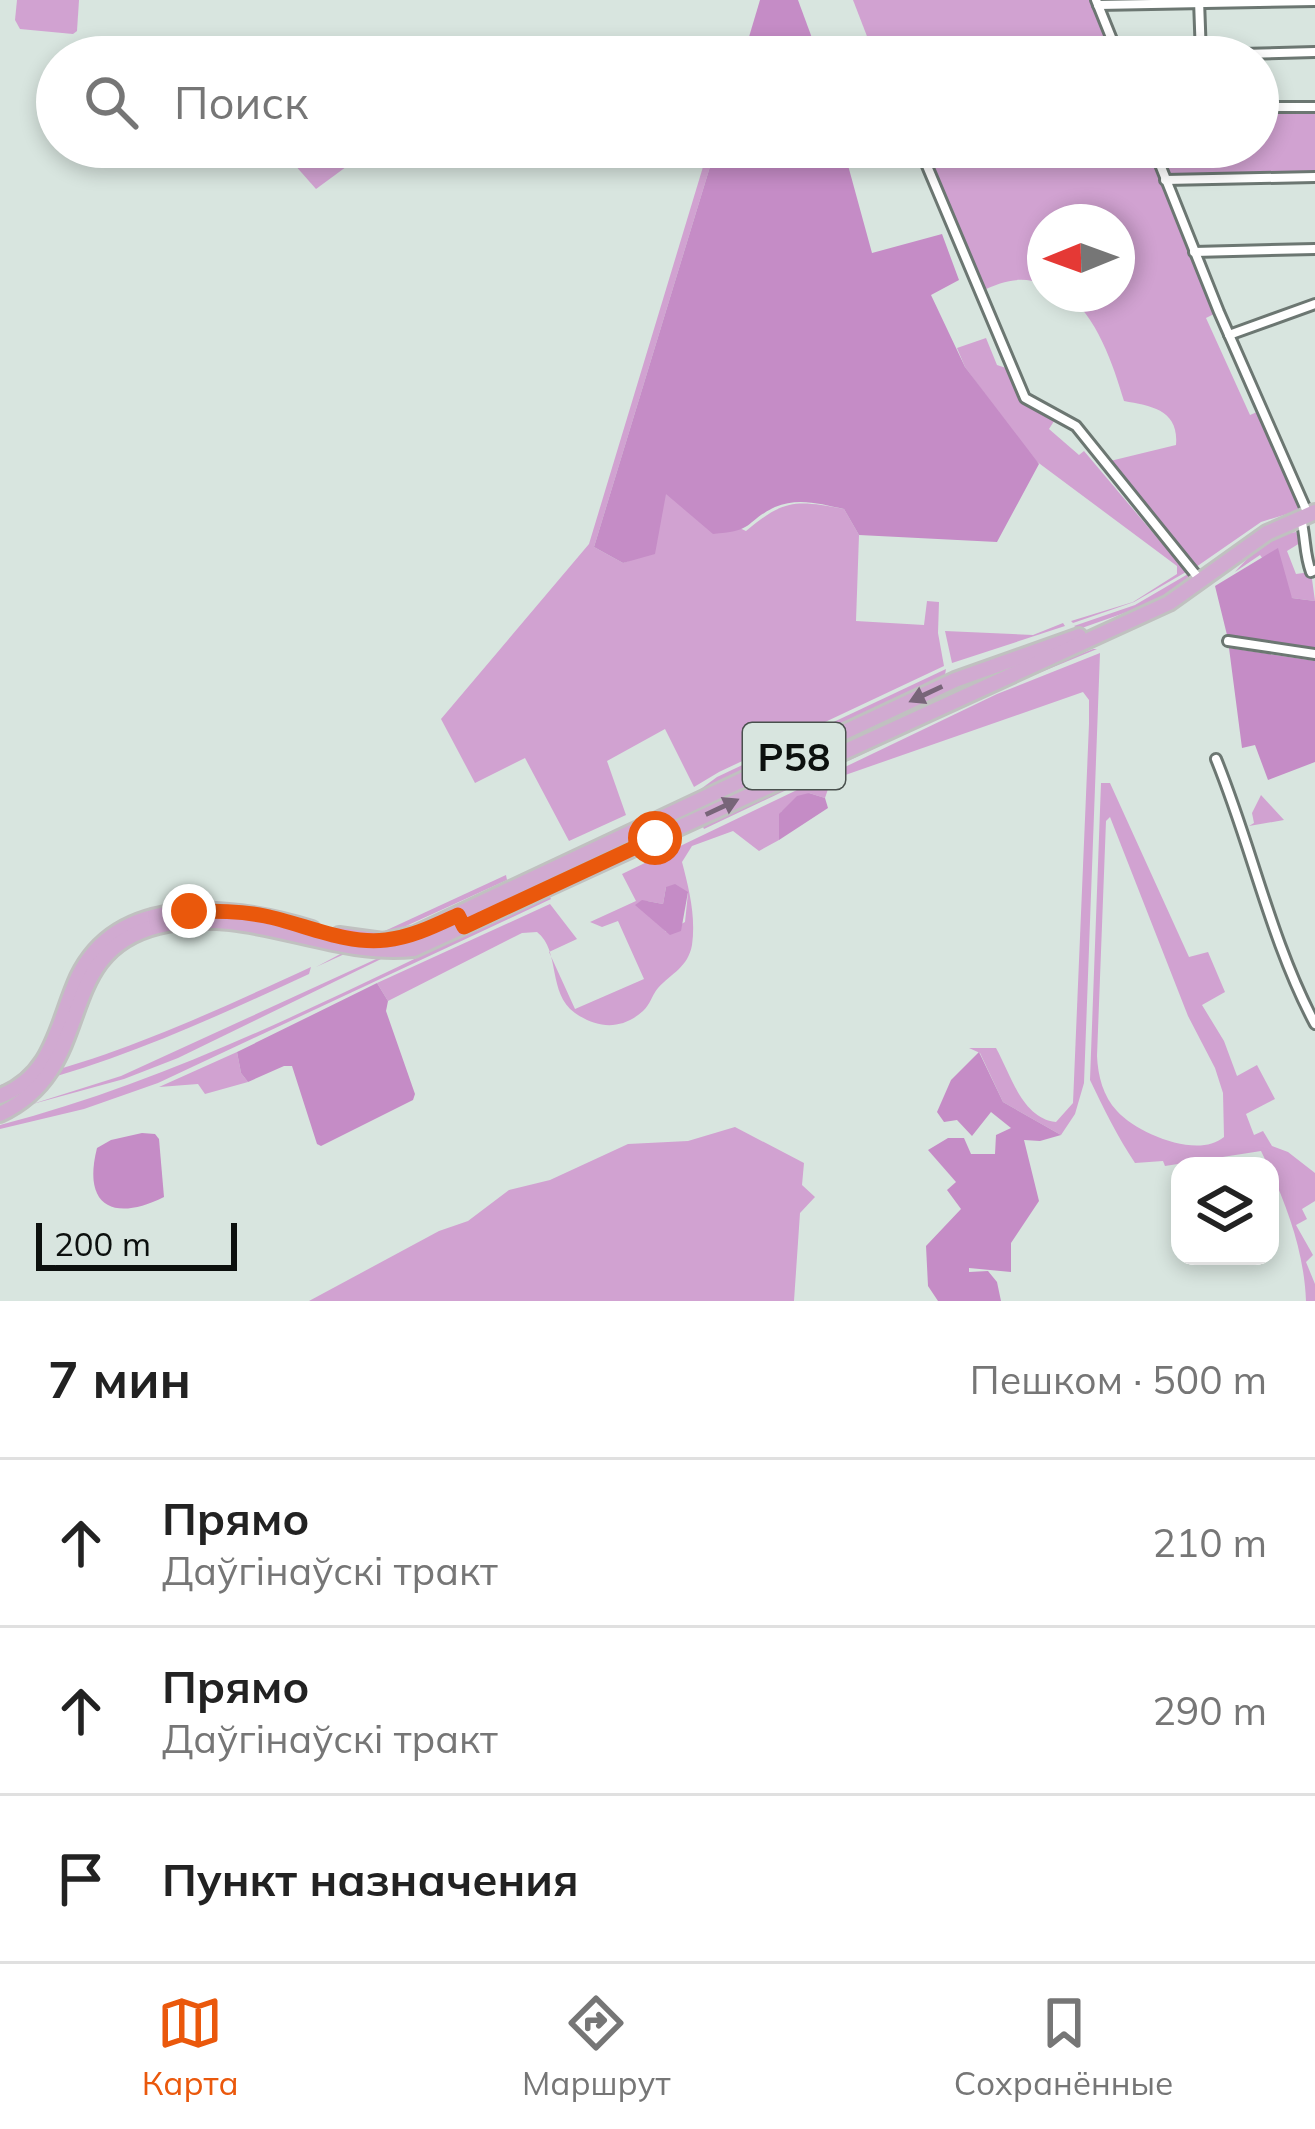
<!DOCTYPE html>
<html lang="ru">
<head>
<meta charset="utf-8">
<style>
  :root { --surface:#fff; --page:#f6f6f6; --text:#222; --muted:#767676; --line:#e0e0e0; --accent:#ea580c }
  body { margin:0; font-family:Mulish,sans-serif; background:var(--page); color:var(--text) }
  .controls { position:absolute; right:36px; bottom:36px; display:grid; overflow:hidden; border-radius:24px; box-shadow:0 6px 18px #0003 }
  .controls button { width:108px; height:108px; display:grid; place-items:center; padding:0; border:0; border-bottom:3px solid var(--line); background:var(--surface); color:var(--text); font:60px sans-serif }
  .compass { position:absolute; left:1027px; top:204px; width:108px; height:108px; border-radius:50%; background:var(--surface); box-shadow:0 6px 18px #0003; rotate:269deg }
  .scale { position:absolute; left:36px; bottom:30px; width:201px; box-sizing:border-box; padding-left:12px; border:6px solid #0c100e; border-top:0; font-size:33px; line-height:42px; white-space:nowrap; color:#0c100e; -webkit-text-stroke:9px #d8e5df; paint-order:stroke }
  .stop { position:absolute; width:36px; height:36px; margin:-27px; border:9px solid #ea580c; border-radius:50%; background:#fff }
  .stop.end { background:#ea580c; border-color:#fff; box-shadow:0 3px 12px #0008 }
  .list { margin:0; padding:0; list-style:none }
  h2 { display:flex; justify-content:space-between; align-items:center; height:156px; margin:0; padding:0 48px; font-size:51px }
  h2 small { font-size:39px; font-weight:400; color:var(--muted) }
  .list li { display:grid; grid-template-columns:78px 1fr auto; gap:36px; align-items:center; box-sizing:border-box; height:168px; padding:0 48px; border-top:3px solid var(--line) }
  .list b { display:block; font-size:45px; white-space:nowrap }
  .list p { margin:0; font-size:39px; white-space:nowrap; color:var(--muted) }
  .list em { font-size:39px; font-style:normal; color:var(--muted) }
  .icon { flex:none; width:66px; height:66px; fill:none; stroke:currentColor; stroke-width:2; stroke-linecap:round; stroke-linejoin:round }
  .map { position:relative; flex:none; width:1315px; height:1301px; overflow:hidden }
  .search { position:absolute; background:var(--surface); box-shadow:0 6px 18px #0003; left:36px; right:36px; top:36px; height:132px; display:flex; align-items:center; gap:30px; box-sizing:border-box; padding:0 42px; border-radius:66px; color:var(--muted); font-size:45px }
  .sheet { height:660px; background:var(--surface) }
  nav { display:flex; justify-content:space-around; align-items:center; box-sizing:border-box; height:168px; border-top:3px solid var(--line); background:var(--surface); font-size:33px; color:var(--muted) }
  nav a { display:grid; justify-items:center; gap:6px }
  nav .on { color:var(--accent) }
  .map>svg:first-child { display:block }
</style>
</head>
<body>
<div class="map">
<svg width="1315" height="1301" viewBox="0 0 1315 1301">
  <rect width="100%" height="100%" fill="#d8e5df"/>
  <g fill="#d1a2d1" fill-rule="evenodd">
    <path d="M17 0H79L77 31 73 34 20 29 15 20Z"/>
    <path d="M853 0H1095L1118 57H875Z"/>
    <path d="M1258 107H1315V177L1165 180 1218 312 1206 318 1250 415 1257 412 1300 510 1261 522 1196 567 1106 462 1176 445C1179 410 1152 406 1124 401 1114 367 1096 313 1065 294H1117V222H1045V285C1021 275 1004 281 981 291L927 147H1258Z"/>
    <path d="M279 147H356L350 164 316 189Z"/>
    <path d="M709 147H716L594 547 623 563 634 559 665 493 746 531C784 499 796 500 844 509L859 535 856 621 924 625 927 601 939 602 938 633 944 666 719 772 694 787 665 729 607 761 626 815 569 841 525 758 475 783 441 719 589 544Z"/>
    <path d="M986 338 997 365 1015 371 1025 398 1056 418 1049 429 1079 455 1084 451 1186 572 1134 602 1073 623 1071 621 1133 602 1177 574V566L1032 458 965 367 957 348Z"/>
    <path d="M1296 532 1300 543 1287 551 1296 574 1311 572 1315 601 1292 598 1260 555 1235 572C1252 553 1270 535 1296 532Z"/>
    <path d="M1188 574 1189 583 1164 599 1079 629 1074 626 1135 605Z"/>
    <path d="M1063 623 1065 626 952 663 945 631 1033 635Z"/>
    <path d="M1074 643 954 691 638 841 635 837 947 689Z"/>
    <path d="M1093 649H1097L1000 689 704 829 702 825 979 695Z"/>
    <path d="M1100 653 1084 1083 1075 1114 1061 1135 1003 1102 980 1053 969 1048H996C1011 1075 1022 1118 1056 1122L1073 1103 1089 724V700L1083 692 831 780 825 798 809 793 781 812 779 840 759 851 733 831 692 846 682 862C689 889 696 916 692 945 688 967 672 973 658 988 652 995 650 1005 643 1011 622 1030 598 1029 575 1013 547 993 561 951 537 932L522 933 388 1001 377 983 550 904 577 939 549 952 575 1009 644 979 618 921 602 927 590 922 636 901 622 874 997 694ZM666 887 688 893 685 922 666 932 647 901 663 904Z"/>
    <path d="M946 669 945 675 698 791 717 777Z"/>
    <path d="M1101 783H1110L1189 957 1208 952 1225 992 1202 1005 1224 1041 1237 1076 1257 1065 1275 1099 1246 1114 1254 1135 1263 1131 1272 1146 1288 1152 1315 1173V1201L1302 1209 1307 1219 1296 1225 1313 1255 1306 1262 1315 1284V1301H1306C1304 1248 1284 1197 1261 1151L1165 1166 1163 1161 1135 1163C1117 1136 1104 1109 1090 1080ZM1110 817 1188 1016 1215 1068 1223 1093 1224 1137C1198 1159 1138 1134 1117 1111 1103 1096 1098 1076 1097 1056L1106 821Z"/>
    <path d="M1261 795 1284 820 1249 826 1254 823 1252 813Z"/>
    <path d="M506 875 507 880 316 967 376 935Z"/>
    <path d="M549 895 551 899 158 1083 84 1109 0 1129V1125C193 1075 369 978 549 895Z"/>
    <path d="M457 922 178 1058 124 1079 29 1105 121 1076Z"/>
    <path d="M311 967 309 974C207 1021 110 1066 0 1091V1085C115 1058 204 1016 311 967Z"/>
    <path d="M237 1052 241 1073 248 1082 205 1094 198 1084 159 1087Z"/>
    <path d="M735 1127 804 1163 802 1185 815 1197 800 1213 794 1301H309L439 1231 468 1221 509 1190 550 1180 628 1144 688 1141Z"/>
  </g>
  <g fill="#c58cc6">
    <path d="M760 0H798L819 57H743Z"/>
    <path d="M716 147H843L872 253 942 234 959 280 931 295 965 367 1039 464 997 542 859 535 844 509C821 504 798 497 775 507 744 522 756 531 713 534L666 494 655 554 623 563 594 547Z"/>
    <path d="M1278 548 1292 598 1315 601V649L1227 635 1215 586Z"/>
    <path d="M1229 648 1315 661V762L1268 780 1255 745 1242 748Z"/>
    <path d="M809 793 825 798 828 808 779 840V814L797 796Z"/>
    <path d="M675 884 688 892 681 931 670 935 635 905 642 900 663 904 666 887Z"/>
    <path d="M377 983 388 1001 386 1011 415 1094 413 1100 321 1146 317 1144 292 1066H284L248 1082 241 1073 237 1052Z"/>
    <path d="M979 1052 1003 1102 1061 1135 1040 1141 1024 1140 1039 1201 1011 1243V1272L969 1268V1272L988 1271 997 1282 1001 1301H938L928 1286 926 1246 961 1209 947 1190 956 1182 928 1150 948 1138H964L971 1154H995L996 1135 1011 1128 991 1112 972 1136 957 1120 944 1122 937 1112 951 1080Z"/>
    <path d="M142 1133 155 1134 159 1139 164 1197C114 1222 82 1207 97 1148L111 1140Z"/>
  </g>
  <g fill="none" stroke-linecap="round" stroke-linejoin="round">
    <g stroke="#6c7772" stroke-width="14">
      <g id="minor">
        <path d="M1096 0 1119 57"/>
        <path d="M1199 0 1201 56"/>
        <path d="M1098 5 1315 1"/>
        <path d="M1201 55 1315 52"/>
        <path d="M1258 107H1315"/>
        <path d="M919 147 1025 398 1076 426 1200 580"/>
        <path d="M1153 147 1219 312 1308 514"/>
        <path d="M1165 180 1315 177"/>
        <path d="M1194 252 1315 249"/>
        <path d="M1229 335 1315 304"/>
        <path d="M1301 519C1306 538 1304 553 1311 572L1315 570"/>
        <path d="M1228 641 1315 654"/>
        <path d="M1216 759C1252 847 1270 939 1315 1024"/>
      </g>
    </g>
    <g stroke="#c0c1c0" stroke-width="20">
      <g id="primary">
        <path d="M339 935 383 941 415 934 955 680 1079 636"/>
        <path d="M0 1096C54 1075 57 1023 78 977 120 890 237 906 312 929"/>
        <path d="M0 1114C100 1067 50 953 158 926 249 904 326 958 414 949L1169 603 1267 533 1315 512"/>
      </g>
    </g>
    <use href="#minor" stroke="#fff" stroke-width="8"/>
    <use href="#primary" stroke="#d1aad1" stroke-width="14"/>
  </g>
  <defs><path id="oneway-solid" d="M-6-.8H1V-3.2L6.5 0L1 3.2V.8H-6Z" transform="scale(3)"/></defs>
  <g fill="#786579">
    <use href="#oneway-solid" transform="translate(926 694) rotate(155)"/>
    <use href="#oneway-solid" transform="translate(722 807) rotate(-25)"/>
  </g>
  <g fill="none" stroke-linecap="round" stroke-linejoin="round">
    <path stroke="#ea580c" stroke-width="15" d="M189 911C215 911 240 911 265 916 304 924 346 945 386 940 412 937 434 926 458 915L464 927 655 838"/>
  </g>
  <g text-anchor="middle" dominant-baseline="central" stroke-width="10" stroke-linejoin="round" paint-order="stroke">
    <rect fill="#d8e5df" stroke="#49504d" stroke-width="3" x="743" y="723" width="102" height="66" rx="9"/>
    <g font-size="39" font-weight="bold" fill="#0c100e">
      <text x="794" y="756">Р58</text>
    </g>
  </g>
</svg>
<div class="controls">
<button><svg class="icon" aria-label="layers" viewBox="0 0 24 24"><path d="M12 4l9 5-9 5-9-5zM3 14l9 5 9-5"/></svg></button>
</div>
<svg class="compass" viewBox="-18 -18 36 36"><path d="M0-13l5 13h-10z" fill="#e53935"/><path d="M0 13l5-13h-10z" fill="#767676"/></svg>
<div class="scale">200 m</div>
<div class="stop" style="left:655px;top:838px"></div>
<div class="stop end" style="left:189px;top:911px"></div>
<div class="search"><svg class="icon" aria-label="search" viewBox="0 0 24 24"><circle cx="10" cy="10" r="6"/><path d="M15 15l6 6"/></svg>Поиск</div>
</div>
<section class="sheet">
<h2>7 мин<small>Пешком · 500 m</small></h2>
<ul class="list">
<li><svg class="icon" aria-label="ahead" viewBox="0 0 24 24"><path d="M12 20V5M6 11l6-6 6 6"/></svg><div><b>Прямо</b><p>Даўгінаўскі тракт</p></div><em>210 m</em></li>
<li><svg class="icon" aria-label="ahead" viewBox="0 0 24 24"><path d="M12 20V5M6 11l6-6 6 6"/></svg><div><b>Прямо</b><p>Даўгінаўскі тракт</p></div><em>290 m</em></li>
<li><svg class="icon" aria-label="arrive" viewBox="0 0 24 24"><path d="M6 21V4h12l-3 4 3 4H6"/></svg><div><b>Пункт назначения</b></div></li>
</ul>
</section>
<nav>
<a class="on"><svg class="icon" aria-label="map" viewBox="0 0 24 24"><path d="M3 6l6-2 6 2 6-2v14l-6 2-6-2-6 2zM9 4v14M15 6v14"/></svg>Карта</a>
<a><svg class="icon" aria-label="directions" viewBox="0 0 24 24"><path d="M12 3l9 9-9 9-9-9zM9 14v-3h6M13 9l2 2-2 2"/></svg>Маршрут</a>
<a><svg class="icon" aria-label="saved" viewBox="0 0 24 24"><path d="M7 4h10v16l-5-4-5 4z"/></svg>Сохранённые</a>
</nav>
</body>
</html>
